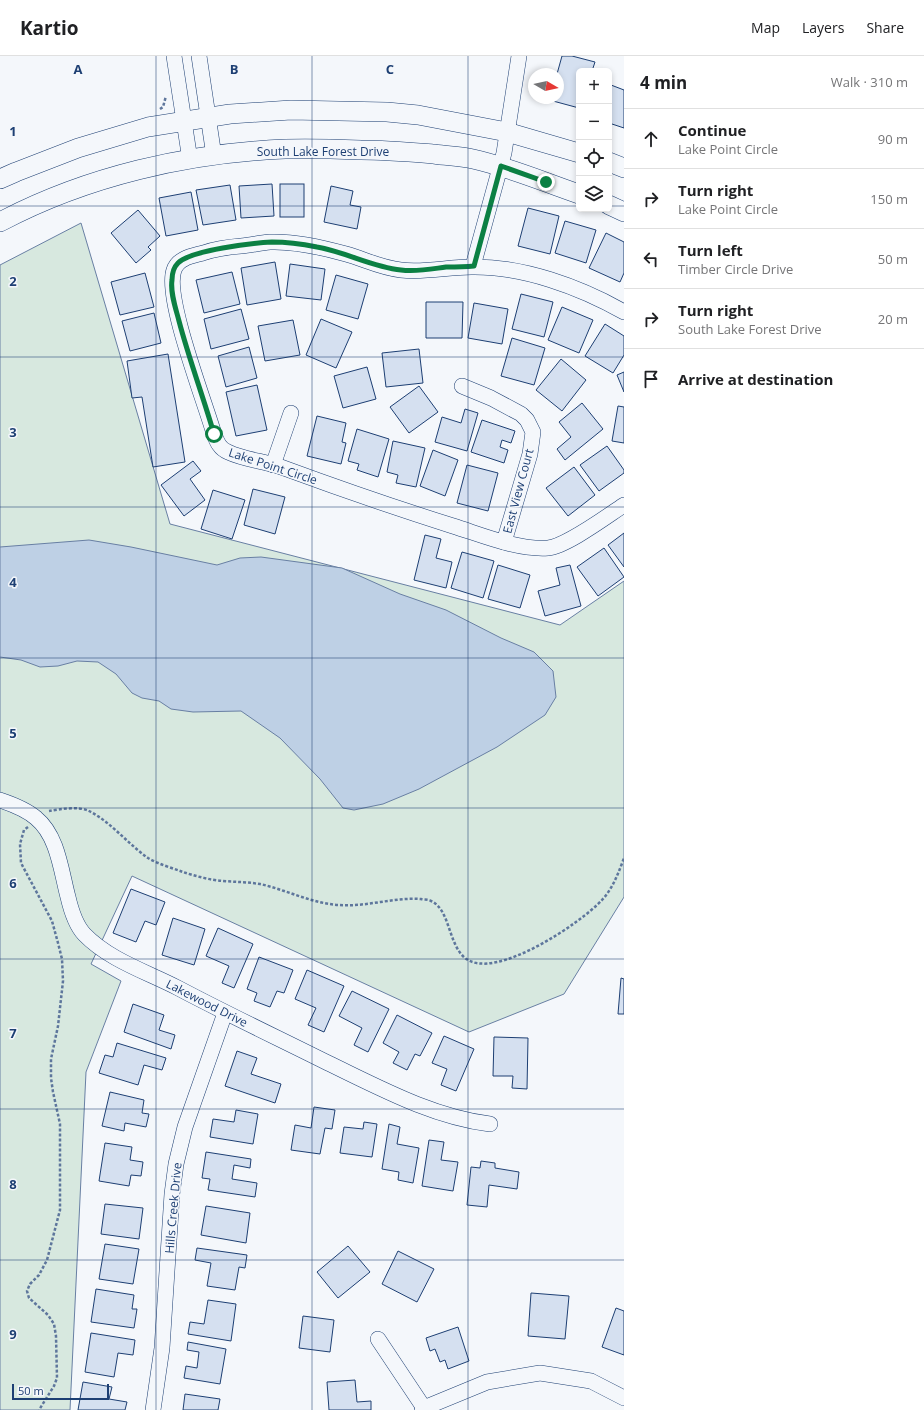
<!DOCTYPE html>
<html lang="en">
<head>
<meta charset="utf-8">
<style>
  :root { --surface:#fff; --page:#f6f6f6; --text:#202124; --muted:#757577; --line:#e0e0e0 }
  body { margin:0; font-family:"Open Sans",sans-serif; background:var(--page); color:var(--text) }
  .controls { position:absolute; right:12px; top:12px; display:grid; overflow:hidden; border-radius:6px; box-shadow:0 2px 6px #0003 }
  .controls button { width:36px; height:36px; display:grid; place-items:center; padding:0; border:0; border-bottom:1px solid var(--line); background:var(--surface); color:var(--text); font:20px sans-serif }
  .compass { position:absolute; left:528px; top:12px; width:36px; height:36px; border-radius:50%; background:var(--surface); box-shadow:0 2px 6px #0003; rotate:99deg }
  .scale { position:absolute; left:12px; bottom:10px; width:97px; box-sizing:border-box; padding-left:4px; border:2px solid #1d3f73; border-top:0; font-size:11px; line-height:14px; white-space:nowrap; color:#1d3f73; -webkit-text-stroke:3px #f4f7fb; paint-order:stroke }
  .stop { position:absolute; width:12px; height:12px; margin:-9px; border:3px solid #0b8043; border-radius:50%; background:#fff }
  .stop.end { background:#0b8043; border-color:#fff; box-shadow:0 1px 4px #0008 }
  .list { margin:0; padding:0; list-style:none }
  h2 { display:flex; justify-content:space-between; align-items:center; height:52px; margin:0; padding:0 16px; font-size:17px }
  h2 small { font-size:13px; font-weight:400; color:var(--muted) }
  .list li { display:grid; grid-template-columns:26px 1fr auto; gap:12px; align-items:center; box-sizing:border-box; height:60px; padding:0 16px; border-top:1px solid var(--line) }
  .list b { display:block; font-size:15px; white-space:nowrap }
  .list p { margin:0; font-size:13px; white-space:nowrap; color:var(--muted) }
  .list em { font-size:13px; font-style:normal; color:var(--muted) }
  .icon { flex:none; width:22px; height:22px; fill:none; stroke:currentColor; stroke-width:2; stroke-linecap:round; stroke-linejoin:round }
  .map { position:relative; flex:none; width:624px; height:1354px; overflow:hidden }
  header { display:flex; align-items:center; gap:24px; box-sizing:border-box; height:56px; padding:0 20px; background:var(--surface); border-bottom:1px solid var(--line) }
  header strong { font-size:19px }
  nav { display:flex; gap:22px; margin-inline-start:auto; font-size:14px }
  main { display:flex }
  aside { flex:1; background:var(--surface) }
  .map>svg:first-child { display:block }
</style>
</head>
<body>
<header>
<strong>Kartio</strong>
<nav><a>Map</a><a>Layers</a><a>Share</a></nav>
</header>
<main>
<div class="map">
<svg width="624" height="1354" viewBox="0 0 624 1354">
  <rect width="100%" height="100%" fill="#f4f7fb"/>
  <path fill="#d7e8df" stroke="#687fa3" d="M81 167 170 468 560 569 624 525V841L564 938 469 976 132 820 91 908 121 925 86 1016 70 1354H0V209Z"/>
  <path fill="#bed0e5" stroke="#687fa3" d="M89 484 131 491 217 509 240 502 261 501 342 512 400 538 446 554 501 582 534 596 553 615 556 641 545 659 497 691 419 733 383 748 354 754 343 752 320 723 280 682 241 655 193 656 171 653 159 645 142 642 132 637 116 618 98 606 77 605 58 610 40 611 21 604 0 601V491Z"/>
  <g fill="#d5e0f0" stroke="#1d3f73">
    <path d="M562 0H572L595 6 592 15H579V52L553 45 554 42H558V27L560 20 557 18Z"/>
    <path d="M611 29 624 34V72L609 67V35Z"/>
    <path d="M272 128 274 160 241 162 239 130Z"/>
    <rect x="280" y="128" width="24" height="33"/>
    <path d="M230 129 236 164 203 169 196 134Z"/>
    <path d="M331 130 353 135 350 149 361 151 357 173 324 166Z"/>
    <path d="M191 136 198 174 166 180 159 142Z"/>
    <path d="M528 152 559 160 550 198 518 190Z"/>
    <path d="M138 154 160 180 148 191 151 194 136 207 111 177Z"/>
    <path d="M565 165 596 174 586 207 555 197Z"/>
    <path d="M606 177 624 186V217L620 226 589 212Z"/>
    <path d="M275 206 281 243 247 249 241 212Z"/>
    <path d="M290 208 325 213 321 244 286 240Z"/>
    <path d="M232 216 240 248 204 257 196 224Z"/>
    <path d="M145 217 154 251 120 259 111 226Z"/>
    <path d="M336 219 368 228 358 263 326 254Z"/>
    <path d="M521 238 553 246 544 281 512 273Z"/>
    <path d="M426 246H463L462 282H426Z"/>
    <path d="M474 247 508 253 502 288 468 282Z"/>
    <path d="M562 251 593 264 579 297 548 284Z"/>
    <path d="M241 253 249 283 211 293 204 263Z"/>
    <path d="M154 257 161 287 130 295 122 265Z"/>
    <path d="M321 263 352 276 336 312 306 299Z"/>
    <path d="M293 264 300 299 265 305 258 270Z"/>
    <path d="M605 268 624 280V299L613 317 585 300Z"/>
    <path d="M512 282 545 292 534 329 501 320Z"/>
    <path d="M249 291 257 322 226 331 218 300Z"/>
    <path d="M419 293 423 327 386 331 382 297Z"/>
    <path d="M168 298 185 406 153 411 142 341 132 342 127 305Z"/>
    <path d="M561 303 586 324 562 355 536 334Z"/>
    <path d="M367 311 376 343 343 352 334 320Z"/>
    <path d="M624 316V336L617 319Z"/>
    <path d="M257 329 267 374 236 380 226 336Z"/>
    <path d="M419 330 438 356 409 377 390 351Z"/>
    <path d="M582 347 603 373 565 404 557 393 571 381 559 366Z"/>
    <path d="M618 350 624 351V387L612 385Z"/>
    <path d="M465 353 478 357 467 395 435 386 442 361 461 367Z"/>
    <path d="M317 360 346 367 342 386 346 387 341 408 307 400Z"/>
    <path d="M482 364 515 375 511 387 502 384 500 391 508 394 504 407 471 396Z"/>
    <path d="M357 373 389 383 378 421 357 414 359 408 348 405Z"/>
    <path d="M393 385 425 392 416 431 396 427 398 419 387 416Z"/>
    <path d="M607 390 624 414V417L599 435 580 409Z"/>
    <path d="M433 394 458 404 445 440 420 430Z"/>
    <path d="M193 405 201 415 190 423 205 444 184 460 161 429Z"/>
    <path d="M467 409 498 417 488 455 457 447Z"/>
    <path d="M574 411 595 439 568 460 546 432Z"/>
    <path d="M253 433 285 441 275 478 244 469Z"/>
    <path d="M213 434 245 444 232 483 201 473Z"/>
    <path d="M624 477V511L608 489Z"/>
    <path d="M425 479 441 483 436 502 452 506 446 532 414 524Z"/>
    <path d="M604 492 624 521 598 540 577 511Z"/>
    <path d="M462 496 494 505 483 542 451 532Z"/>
    <path d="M498 509 530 519 520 552 488 543Z"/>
    <path d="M570 509 581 550 545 560 538 535 560 529 556 512Z"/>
    <path d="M131 833 165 846 156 869 145 865 136 886 113 877Z"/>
    <path d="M173 862 205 873 194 909 162 899Z"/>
    <path d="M218 872 253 888 234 932 222 927 229 910 206 900Z"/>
    <path d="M259 901 293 914 284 937 277 935 270 951 254 945 257 937 247 933Z"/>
    <path d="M307 914 344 930 324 976 308 969 316 952 295 943Z"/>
    <path d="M621 922 624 923V958H618Z"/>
    <path d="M352 935 389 953 368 996 354 989 362 972 339 960Z"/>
    <path d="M133 948 164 959 159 974 175 979 171 993 124 976Z"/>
    <path d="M397 959 432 977 420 1000 415 998 407 1014 393 1007 399 996 383 987Z"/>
    <path d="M444 980 474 993 456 1035 441 1029 447 1013 432 1007Z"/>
    <path d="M494 981 528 982 527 1033 512 1032 513 1020H493Z"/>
    <path d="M117 987 166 1002 162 1014 144 1009 138 1029 99 1017 105 999 113 1001Z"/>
    <path d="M237 995 257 1002 251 1018 281 1028 275 1047 225 1030Z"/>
    <path d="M110 1036 144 1044 142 1057 149 1058 146 1071 125 1067 124 1075 102 1070Z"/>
    <path d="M314 1051 335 1054 332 1073 325 1072 320 1098 291 1094 295 1069 311 1072Z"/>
    <path d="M236 1054 258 1058 253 1088 210 1081 213 1063 234 1066Z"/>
    <path d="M364 1066 377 1068 372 1101 340 1097 344 1071 363 1073Z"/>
    <path d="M389 1068 400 1071 397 1088 419 1092 413 1127 398 1124 399 1116 382 1113Z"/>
    <path d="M429 1084 444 1086 441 1104 458 1106 453 1135 422 1130Z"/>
    <path d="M105 1087 132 1091 130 1104 143 1106 141 1120 131 1119 129 1130 99 1125Z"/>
    <path d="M206 1096 251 1103 250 1112 234 1109 232 1123 257 1127 255 1141 208 1134 210 1123 202 1122Z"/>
    <path d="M481 1105 495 1107V1112L519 1116 517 1133 489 1129 487 1151 467 1149 471 1111 480 1112Z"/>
    <path d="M105 1148 143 1152 139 1183 101 1178Z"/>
    <path d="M206 1150 250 1157 246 1187 201 1179Z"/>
    <path d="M105 1188 139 1193 133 1228 99 1223Z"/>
    <path d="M348 1190 370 1216 338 1242 317 1216Z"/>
    <path d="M197 1192 247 1199 245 1212 239 1211 235 1234 207 1230 211 1207 195 1204Z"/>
    <path d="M398 1195 434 1213 417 1246 382 1228Z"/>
    <path d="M96 1233 134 1239 132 1253H137L134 1272 91 1266Z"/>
    <path d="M531 1237 569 1240 565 1283 528 1280Z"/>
    <path d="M208 1244 236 1248 231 1285 188 1278 190 1266 204 1268Z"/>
    <path d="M616 1252 624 1255V1299L602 1291Z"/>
    <path d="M303 1260 334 1264 330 1296 299 1292Z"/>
    <path d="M458 1271 469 1305 448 1313 445 1304 440 1306 435 1293 430 1295 426 1282Z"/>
    <path d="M91 1277 135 1284 133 1299 118 1297 114 1321 85 1316Z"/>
    <path d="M188 1286 226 1293 220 1328 184 1322 186 1310 197 1312 199 1296 187 1294Z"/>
    <path d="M355 1324 357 1346 371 1345V1354H329L327 1326Z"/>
    <path d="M83 1326 112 1331 109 1343 127 1346 125 1354H78Z"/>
    <path d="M185 1338 220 1343 218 1354H183Z"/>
  </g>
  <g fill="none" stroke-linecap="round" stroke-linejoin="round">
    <g stroke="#1d3f73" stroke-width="16">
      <g id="minor">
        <path d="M174 0 190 104"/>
        <path d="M199 0 214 100"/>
        <path d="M473 210 504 97 519 0"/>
        <path d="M624 256C580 231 523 210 471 211 448 211 424 217 401 214 381 212 364 203 346 198 321 191 295 185 270 186 260 187 251 189 241 190 228 191 215 193 203 197 192 200 178 202 174 214 164 241 205 346 214 378 217 386 220 393 228 396 245 404 264 405 281 411 338 432 396 452 453 470 482 479 517 494 548 492 567 490 607 460 624 449"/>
        <path d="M462 330 491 342 521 358 527 364 533 376 530 398 504 486"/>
        <path d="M273 409 291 357"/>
        <path d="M0 744C12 748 26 753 36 762 58 780 61 815 68 841 71 854 75 868 84 878 109 904 147 916 178 932 227 958 278 982 328 1007 380 1032 433 1061 490 1068"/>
        <path d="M378 1283 424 1352"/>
        <path d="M153 1354 162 1292 172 1138 176 1108 185 1071 225 957"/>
        <path d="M422 1354 424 1352 487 1326 540 1317 591 1325 624 1342"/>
      </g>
    </g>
    <g stroke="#1d3f73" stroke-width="20">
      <g id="major">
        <path d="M609 106 624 112"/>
        <path d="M0 123 16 116 78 92 148 71 230 58 291 54 387 56 418 59 507 76 579 97"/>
        <path d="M609 149 624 156"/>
        <path d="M0 166C87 120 188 97 285 93 311 92 336 93 361 94 385 94 409 96 434 98 447 100 460 100 473 103 509 111 544 126 579 138"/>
      </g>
    </g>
    <g stroke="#5e769c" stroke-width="2.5" stroke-dasharray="3 2" stroke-linecap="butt">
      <path d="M160 53 163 51 166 40"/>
      <path d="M49 755C60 753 79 750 89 755 111 766 128 788 148 802 158 808 172 812 183 816 195 820 210 824 223 825 236 826 248 826 260 828 287 834 313 848 340 849 367 851 394 841 421 843 424 844 428 843 431 845 450 853 448 888 465 902 494 926 581 867 602 844 613 832 618 818 624 802"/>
      <path d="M28 771 24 774 20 788 21 807 52 865 58 887 62 903 63 925 58 970 51 1003V1022L53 1036 60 1068V1154L47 1204 39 1219 30 1228 27 1235 29 1242 48 1259 54 1268 56 1280 57 1322 54 1330 39 1354"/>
    </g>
    <use href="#minor" stroke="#f4f7fb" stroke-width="15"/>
    <use href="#major" stroke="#f4f7fb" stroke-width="19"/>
  </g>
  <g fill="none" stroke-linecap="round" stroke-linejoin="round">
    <path stroke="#0b8043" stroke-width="5" d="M214 378C203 340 189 303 179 265 176 253 170 237 172 224 172 218 174 211 178 207 191 194 253 187 272 186 287 186 302 188 317 191 346 196 372 211 401 214 417 216 431 213 446 211 455 211 464 211 474 210L501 110 546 126"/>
  </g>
  <path fill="none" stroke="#1d3f73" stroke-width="1" stroke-opacity="0.55" d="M156 0V1354M312 0V1354M468 0V1354M0 150H579M609 150H624M0 301H624M0 451H624M0 602H624M0 752H624M0 903H624M0 1053H624M0 1204H624"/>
  <g text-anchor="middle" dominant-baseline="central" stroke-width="3" stroke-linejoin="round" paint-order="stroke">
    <g font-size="12" fill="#1d3f73" stroke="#f4f7fb">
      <text x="323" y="95">South Lake Forest Drive</text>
      <text transform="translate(273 410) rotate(18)">Lake Point Circle</text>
      <text transform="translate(518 435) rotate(-75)">East View Court</text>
      <text transform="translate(207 947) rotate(27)">Lakewood Drive</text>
      <text transform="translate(173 1152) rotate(-85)">Hills Creek Drive</text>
    </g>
  </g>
  <g font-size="13" text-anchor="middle" font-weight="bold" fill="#1d3f73" stroke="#f4f7fb" stroke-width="3" stroke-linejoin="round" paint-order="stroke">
    <text x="78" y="18">A</text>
    <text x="234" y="18">B</text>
    <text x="390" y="18">C</text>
    <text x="13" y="80">1</text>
    <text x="13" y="230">2</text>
    <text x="13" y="381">3</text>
    <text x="13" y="531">4</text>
    <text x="13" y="682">5</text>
    <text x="13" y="832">6</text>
    <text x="13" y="982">7</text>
    <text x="13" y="1133">8</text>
    <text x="13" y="1283">9</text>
  </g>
</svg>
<div class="controls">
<button>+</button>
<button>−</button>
<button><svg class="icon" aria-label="locate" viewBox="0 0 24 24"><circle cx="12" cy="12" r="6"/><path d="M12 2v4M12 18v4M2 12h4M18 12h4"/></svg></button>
<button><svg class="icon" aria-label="layers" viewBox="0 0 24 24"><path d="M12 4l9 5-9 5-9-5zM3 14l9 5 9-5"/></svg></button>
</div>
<svg class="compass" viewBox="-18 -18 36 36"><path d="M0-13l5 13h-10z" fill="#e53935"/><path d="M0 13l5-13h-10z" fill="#757577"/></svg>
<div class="scale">50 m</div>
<div class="stop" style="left:214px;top:378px"></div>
<div class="stop end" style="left:546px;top:126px"></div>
</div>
<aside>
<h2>4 min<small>Walk · 310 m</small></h2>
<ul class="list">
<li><svg class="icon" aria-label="ahead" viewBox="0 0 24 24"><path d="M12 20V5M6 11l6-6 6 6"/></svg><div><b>Continue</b><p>Lake Point Circle</p></div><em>90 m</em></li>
<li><svg class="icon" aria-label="right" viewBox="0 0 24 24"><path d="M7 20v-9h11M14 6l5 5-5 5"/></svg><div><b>Turn right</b><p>Lake Point Circle</p></div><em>150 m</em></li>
<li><svg class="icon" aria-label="left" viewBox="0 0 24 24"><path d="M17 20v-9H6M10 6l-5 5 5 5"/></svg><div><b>Turn left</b><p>Timber Circle Drive</p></div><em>50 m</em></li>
<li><svg class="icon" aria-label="right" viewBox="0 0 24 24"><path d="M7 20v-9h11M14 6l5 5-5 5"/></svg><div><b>Turn right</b><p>South Lake Forest Drive</p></div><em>20 m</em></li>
<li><svg class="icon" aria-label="arrive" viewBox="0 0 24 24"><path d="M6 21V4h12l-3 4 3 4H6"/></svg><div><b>Arrive at destination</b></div></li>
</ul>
</aside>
</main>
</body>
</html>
